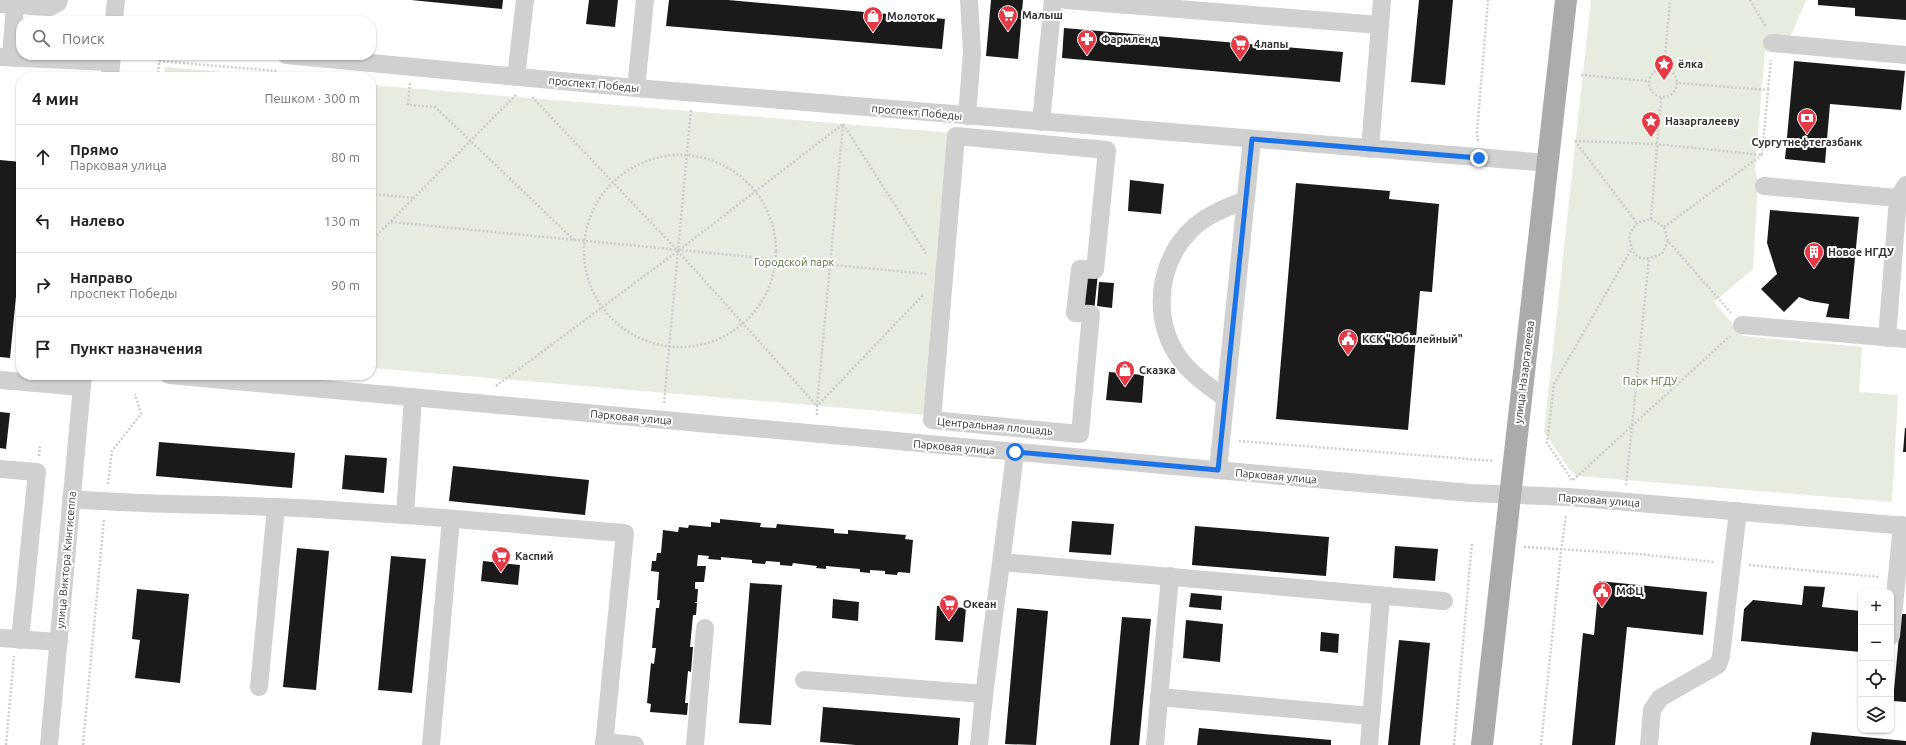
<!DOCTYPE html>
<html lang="ru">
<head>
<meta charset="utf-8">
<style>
  :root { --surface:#fff; --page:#f2f2f2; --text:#222; --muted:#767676; --line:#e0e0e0 }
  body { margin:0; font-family:Ubuntu,sans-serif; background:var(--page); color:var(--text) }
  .controls { position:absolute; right:12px; bottom:12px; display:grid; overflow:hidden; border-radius:8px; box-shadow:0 1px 3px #0004 }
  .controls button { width:36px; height:36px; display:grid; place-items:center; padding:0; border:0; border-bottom:1px solid var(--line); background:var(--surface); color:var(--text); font:20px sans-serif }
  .stop { position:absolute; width:12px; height:12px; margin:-9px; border:3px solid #1a73e8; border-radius:50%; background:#fff }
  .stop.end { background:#1a73e8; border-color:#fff; box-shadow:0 1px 4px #0008 }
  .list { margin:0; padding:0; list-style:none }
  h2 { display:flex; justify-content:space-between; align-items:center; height:52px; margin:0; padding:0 16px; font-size:17px }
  h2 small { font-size:13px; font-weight:400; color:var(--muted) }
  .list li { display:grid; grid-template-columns:26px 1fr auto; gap:12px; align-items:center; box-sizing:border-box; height:64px; padding:0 16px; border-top:1px solid var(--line) }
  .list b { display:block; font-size:15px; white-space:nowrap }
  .list p { margin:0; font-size:13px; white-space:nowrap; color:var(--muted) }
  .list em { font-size:13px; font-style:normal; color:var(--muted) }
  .icon { flex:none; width:22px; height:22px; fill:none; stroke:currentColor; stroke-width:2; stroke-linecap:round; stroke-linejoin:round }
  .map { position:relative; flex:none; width:1906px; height:745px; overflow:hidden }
  .search { position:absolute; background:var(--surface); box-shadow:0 1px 3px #0004; left:16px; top:16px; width:360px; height:44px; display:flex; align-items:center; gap:10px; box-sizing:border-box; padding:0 14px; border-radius:16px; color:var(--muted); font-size:15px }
  .panel { position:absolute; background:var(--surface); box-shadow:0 1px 3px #0004; left:16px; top:72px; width:360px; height:308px; border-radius:16px }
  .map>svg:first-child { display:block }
</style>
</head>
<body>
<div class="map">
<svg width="1906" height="745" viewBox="0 0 1906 745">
  <rect width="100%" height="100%" fill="#fff"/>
  <g fill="#e6ecdf">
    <path d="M1591 0H1806L1789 40 1766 39 1755 171 1758 181 1753 269 1714 302 1743 336 1862 347 1859 392 1898 395 1892 502 1577 476 1570 470 1544 432Z"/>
    <path d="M165 67 279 77H164Z"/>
    <path d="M371 85 954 133 928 415 371 368Z"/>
  </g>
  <g fill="#1a1a1a">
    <path d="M411 0H503L502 9Z"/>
    <path d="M589 0H618L615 27 586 24Z"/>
    <path d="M669 0H728L945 19 942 49 666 26Z"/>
    <path d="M991 0H1023L1018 59 986 56Z"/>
    <path d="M1419 0H1453L1445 85 1411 82Z"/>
    <path d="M1818 0H1906V20L1855 16V8L1818 5Z"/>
    <path d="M1064 28 1343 52 1340 82 1062 58Z"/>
    <path d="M1794 61 1905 71 1901 110 1830 104 1825 163 1785 159Z"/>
    <path d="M0 160 21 162V245L10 358 0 357Z"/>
    <path d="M1130 180 1164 184 1161 214 1128 211Z"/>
    <path d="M1296 183 1390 191 1389 199 1439 204 1432 292 1420 291 1408 430 1276 419Z"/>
    <path d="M1770 210 1859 217 1849 319 1826 317 1829 304 1810 301 1799 297 1784 312 1761 289 1777 274 1767 243Z"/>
    <path d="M1082 272 1098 273 1094 312 1078 310Z"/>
    <path d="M1099 282 1114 283 1112 308 1097 306Z"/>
    <path d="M1109 372 1144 375 1142 403 1106 400Z"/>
    <path d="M0 412 10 413 6 449 0 448Z"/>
    <path d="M1905 428H1906V452H1903Z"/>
    <path d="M159 442 295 453 292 488 156 476Z"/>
    <path d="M345 455 387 458 384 493 342 489Z"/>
    <path d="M453 466 589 480 585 515 449 501Z"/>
    <path d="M720 519 761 523 760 527 776 528 777 524 834 529V533L848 534V530L906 535 905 539 913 540 910 573 898 572 897 575 885 574V571L870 570V573L860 572V569L826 566V569L816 568 817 566 793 563 792 566 780 565V562L766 561 765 564 752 563V560L721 557V560L708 559 709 556 698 555 697 566H706L704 582H695V589H698L697 602H694L697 603 696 615H693L690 647H693L691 672 688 671 685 703H688L687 715 650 712 651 704 647 703 651 663 654 664 656 648H652L656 608H659L660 600H657L659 572 651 571 652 561H656L657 553H661L663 530 678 532 679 527 688 528 689 525 711 527V522L720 523Z"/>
    <path d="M1072 521 1114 524 1111 555 1069 552Z"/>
    <path d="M1195 526 1329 537 1326 576 1192 565Z"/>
    <path d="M1395 546 1438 549 1435 581 1393 578Z"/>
    <path d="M297 548 329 551 316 690 283 687Z"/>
    <path d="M391 556 426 559 412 693 378 690Z"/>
    <path d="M483 561 520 565 518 585 481 581Z"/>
    <path d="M1599 581 1707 592 1703 635 1627 627 1615 745H1572L1583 633 1594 635Z"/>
    <path d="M750 583 782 585 771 725 739 723Z"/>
    <path d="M1804 586 1825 587 1822 607 1861 611V652L1741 641 1744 609 1753 600 1802 605Z"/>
    <path d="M137 589 189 594 180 683 135 678 140 640 132 639Z"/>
    <path d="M1191 593 1222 596 1221 610 1189 607Z"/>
    <path d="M833 599 859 602 858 621 832 618Z"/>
    <path d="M937 606 966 608 963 642 935 640Z"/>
    <path d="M1017 608 1048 611 1036 745 1005 744Z"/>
    <path d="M1901 614H1906V702L1893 701Z"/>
    <path d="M1122 617 1151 619 1139 745H1110Z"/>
    <path d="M1186 620 1223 624 1220 662 1183 658Z"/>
    <path d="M1321 632 1339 634 1338 653 1320 651Z"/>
    <path d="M1399 640 1430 643 1420 745H1388Z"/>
    <path d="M823 707 960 718 958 745H856L820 742Z"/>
    <path d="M1199 728 1331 740V745H1197Z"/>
    <path d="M1812 732 1906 741V745H1810Z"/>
  </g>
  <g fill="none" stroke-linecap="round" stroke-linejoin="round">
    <g stroke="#cdcdcd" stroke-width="2.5" stroke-dasharray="2 2" stroke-linecap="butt">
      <path d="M1750 0 1766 27"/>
      <path d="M1664 68 1670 0"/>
      <circle cx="1663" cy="83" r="14"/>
      <path d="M1581 75 1648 81"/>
      <path d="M158 77 159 61 277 71"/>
      <path d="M410 83 408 105 435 107 574 240"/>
      <path d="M1768 89 1771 60"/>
      <path d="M532 97 678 251 817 406 843 125"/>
      <path d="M843 124 927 255"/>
      <path d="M1478 141 1477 132 1488 0"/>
      <path d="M1575 141 1656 144 1762 155 1768 90 1677 83"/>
      <path d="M1575 141 1637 223"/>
      <circle cx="680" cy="251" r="96"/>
      <path d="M371 194 414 198"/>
      <path d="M1651 219 1661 97"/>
      <path d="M391 222 927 274"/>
      <path d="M1664 227 1762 155"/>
      <path d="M371 241 517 94"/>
      <path d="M1668 241 1662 254C1641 263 1632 259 1629 235L1637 223 1651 219 1664 227 1668 241 1731 313"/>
      <path d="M496 386 678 251 843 124"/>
      <path d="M664 403 691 109"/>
      <path d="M817 415V406L924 294"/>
      <path d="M1239 441 1494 461"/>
      <path d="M39 456 40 445"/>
      <path d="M1572 480 1547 443 1554 384 1631 250"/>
      <path d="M1573 480 1730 336"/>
      <path d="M108 484 112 451 141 414 135 394"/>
      <path d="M1626 485 1649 259"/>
      <path d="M1524 547 1638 554 1714 562"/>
      <path d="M1749 565 1880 577"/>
      <path d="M6 745 14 656"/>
      <path d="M83 745 104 518"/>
      <path d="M1454 745 1472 542"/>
      <path d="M1541 745 1561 551 1566 515"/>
    </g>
    <g stroke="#d0d0d0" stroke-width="18">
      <path d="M1066 0 1379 25"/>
      <path d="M0 4 50 7 58 3 59 0"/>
      <path d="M114 21 116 0"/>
      <path d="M1772 43 1906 55"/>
      <path d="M286 55 636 88 1549 163"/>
      <path d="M0 57 111 62"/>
      <path d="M11 57 15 5"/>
      <path d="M110 77 112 55"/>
      <path d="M516 77 525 0"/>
      <path d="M636 88 645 0"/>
      <path d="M967 116 972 53 969 0"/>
      <path d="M1041 122 1053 0"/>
      <path d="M956 136 1107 150 1095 270 1080 269 1075 313 1091 314 1080 434 932 420Z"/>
      <path d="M1370 149 1382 0"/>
      <path d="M1764 186 1898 198"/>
      <path d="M1742 325 1906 339"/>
      <path d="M1887 338 1898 198 1906 185"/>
      <path d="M169 375 1470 493 1569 497 1906 526"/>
      <path d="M0 380 82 387"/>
      <path d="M1225 398C1211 388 1196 378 1185 365 1152 329 1155 268 1188 233 1203 216 1225 208 1246 200"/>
      <path d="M0 469 37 472 20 640"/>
      <path d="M1218 470 1252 139"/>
      <path d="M71 499C140 505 208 504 276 507 393 512 509 524 625 533L604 745"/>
      <path d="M405 515 413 397"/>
      <path d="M1002 562 1444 601"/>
      <path d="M1891 636 1902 525"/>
      <path d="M0 638 59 642"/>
      <path d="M804 680 984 694"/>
      <path d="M259 687 276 507"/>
      <path d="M1159 697 1371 716"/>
      <path d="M604 742 635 745"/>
      <path d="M49 745 83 375"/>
      <path d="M431 745 451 519"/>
      <path d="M695 745 705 628"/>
      <path d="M979 745C988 647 1004 550 1015 452"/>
      <path d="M1155 745 1170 576"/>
      <path d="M1369 745 1381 596"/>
      <path d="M1649 745 1652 710 1660 698 1718 665 1721 656 1738 511"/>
    </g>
    <path stroke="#ababab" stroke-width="22" d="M1482 745C1508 496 1540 249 1566 0"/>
  </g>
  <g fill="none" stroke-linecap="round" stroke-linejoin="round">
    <path stroke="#1a73e8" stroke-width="5" d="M1015 452 1218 470 1252 139 1479 158"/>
  </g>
  <defs>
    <g id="supermarket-pin" transform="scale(1)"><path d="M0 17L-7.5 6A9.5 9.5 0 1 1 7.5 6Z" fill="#e63946" stroke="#fff"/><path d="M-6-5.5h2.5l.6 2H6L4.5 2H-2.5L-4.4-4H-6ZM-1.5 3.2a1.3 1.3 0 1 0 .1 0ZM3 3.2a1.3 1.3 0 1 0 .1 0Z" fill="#fff"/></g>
    <g id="shop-pin" transform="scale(1)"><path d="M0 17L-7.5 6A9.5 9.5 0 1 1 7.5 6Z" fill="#e63946" stroke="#fff"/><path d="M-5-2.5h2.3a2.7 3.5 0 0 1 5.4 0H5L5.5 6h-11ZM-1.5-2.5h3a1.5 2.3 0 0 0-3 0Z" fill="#fff"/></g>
    <g id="pharmacy-pin" transform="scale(1)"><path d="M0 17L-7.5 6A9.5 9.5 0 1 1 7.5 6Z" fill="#e63946" stroke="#fff"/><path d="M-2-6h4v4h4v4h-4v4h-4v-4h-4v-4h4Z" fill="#fff"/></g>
    <g id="sight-pin" transform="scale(1)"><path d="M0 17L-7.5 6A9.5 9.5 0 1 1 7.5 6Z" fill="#e63946" stroke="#fff"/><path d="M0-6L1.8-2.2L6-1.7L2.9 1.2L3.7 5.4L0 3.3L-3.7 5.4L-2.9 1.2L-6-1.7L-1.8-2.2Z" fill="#fff"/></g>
    <g id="bank-pin" transform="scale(1)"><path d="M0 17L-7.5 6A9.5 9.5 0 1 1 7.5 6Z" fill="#e63946" stroke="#fff"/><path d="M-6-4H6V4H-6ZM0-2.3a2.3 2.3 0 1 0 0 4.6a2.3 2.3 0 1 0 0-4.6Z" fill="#fff"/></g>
    <g id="building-pin" transform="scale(1)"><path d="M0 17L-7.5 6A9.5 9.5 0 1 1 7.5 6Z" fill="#e63946" stroke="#fff"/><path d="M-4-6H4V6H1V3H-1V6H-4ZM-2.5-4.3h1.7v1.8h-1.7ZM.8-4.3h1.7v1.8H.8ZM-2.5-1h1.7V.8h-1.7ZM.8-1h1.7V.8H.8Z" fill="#fff"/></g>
    <g id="civic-pin" transform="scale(1)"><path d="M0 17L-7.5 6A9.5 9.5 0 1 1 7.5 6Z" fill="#e63946" stroke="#fff"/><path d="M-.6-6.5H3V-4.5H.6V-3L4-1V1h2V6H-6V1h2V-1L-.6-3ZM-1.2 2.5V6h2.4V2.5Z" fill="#fff"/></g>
  </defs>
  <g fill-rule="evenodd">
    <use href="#supermarket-pin" x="1008" y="15"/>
    <use href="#shop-pin" x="873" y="16"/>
    <use href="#pharmacy-pin" x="1087" y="39"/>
    <use href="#supermarket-pin" x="1240" y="44"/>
    <use href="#sight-pin" x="1664" y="64"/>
    <use href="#bank-pin" x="1807" y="118"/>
    <use href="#sight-pin" x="1651" y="121"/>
    <use href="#building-pin" x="1814" y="252"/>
    <use href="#civic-pin" x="1348" y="339"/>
    <use href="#shop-pin" x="1125" y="370"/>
    <use href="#supermarket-pin" x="501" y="556"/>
    <use href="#civic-pin" x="1602" y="591"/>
    <use href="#supermarket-pin" x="949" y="604"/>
  </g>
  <g text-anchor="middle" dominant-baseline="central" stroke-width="4" stroke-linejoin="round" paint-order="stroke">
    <g font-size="11" font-weight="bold" fill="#333" stroke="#fff" text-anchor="start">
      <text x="1022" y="15">Малыш</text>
      <text x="887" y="16">Молоток</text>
      <text x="1101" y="39">Фармленд</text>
      <text x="1254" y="44">4лапы</text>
      <text x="1678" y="64">ёлка</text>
      <text x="1665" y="121">Назаргалееву</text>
      <text x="1807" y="142" text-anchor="middle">Сургутнефтегазбанк</text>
      <text x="1828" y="252">Новое НГДУ</text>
      <text x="1362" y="339">КСК "Юбилейный"</text>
      <text x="1139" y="370">Сказка</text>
      <text x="515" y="556">Каспий</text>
      <text x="1616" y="591">МФЦ</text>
      <text x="963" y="604">Океан</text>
    </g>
    <g font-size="11" fill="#333" stroke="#fff">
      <text transform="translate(594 84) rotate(5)">проспект Победы</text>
      <text transform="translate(917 112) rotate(5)">проспект Победы</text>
      <text transform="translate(1524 372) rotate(-83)">улица Назаргалеева</text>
      <text transform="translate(631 417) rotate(5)">Парковая улица</text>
      <text transform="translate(995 426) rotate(5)">Центральная площадь</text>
      <text transform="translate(954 447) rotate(5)">Парковая улица</text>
      <text transform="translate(1276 476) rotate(5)">Парковая улица</text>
      <text transform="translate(1599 500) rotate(4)">Парковая улица</text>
      <text transform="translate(66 560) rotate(-85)">улица Виктора Кингисеппа</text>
    </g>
    <g font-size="11" fill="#56703f" stroke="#fff">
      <text x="794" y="262">Городской парк</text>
      <text x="1650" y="381">Парк НГДУ</text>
    </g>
  </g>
</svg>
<div class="controls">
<button>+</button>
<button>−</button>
<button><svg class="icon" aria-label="locate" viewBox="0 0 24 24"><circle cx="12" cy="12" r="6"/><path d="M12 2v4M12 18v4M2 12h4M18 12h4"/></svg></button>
<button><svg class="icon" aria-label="layers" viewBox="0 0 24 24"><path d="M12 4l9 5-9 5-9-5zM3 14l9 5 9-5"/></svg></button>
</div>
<div class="stop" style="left:1015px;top:452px"></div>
<div class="stop end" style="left:1479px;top:158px"></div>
<div class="search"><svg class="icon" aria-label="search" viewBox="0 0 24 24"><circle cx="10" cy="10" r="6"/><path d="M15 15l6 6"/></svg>Поиск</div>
<section class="panel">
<h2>4 мин<small>Пешком · 300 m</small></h2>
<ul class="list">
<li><svg class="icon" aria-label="ahead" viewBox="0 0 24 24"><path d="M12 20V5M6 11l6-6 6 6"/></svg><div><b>Прямо</b><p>Парковая улица</p></div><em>80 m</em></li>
<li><svg class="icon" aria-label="left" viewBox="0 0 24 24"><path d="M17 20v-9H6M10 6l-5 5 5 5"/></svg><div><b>Налево</b></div><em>130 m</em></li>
<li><svg class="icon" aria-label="right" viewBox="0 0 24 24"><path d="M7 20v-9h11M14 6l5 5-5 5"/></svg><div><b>Направо</b><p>проспект Победы</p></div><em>90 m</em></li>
<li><svg class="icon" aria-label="arrive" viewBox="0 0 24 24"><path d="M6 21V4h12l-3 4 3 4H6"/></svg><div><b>Пункт назначения</b></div></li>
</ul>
</section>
</div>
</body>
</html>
